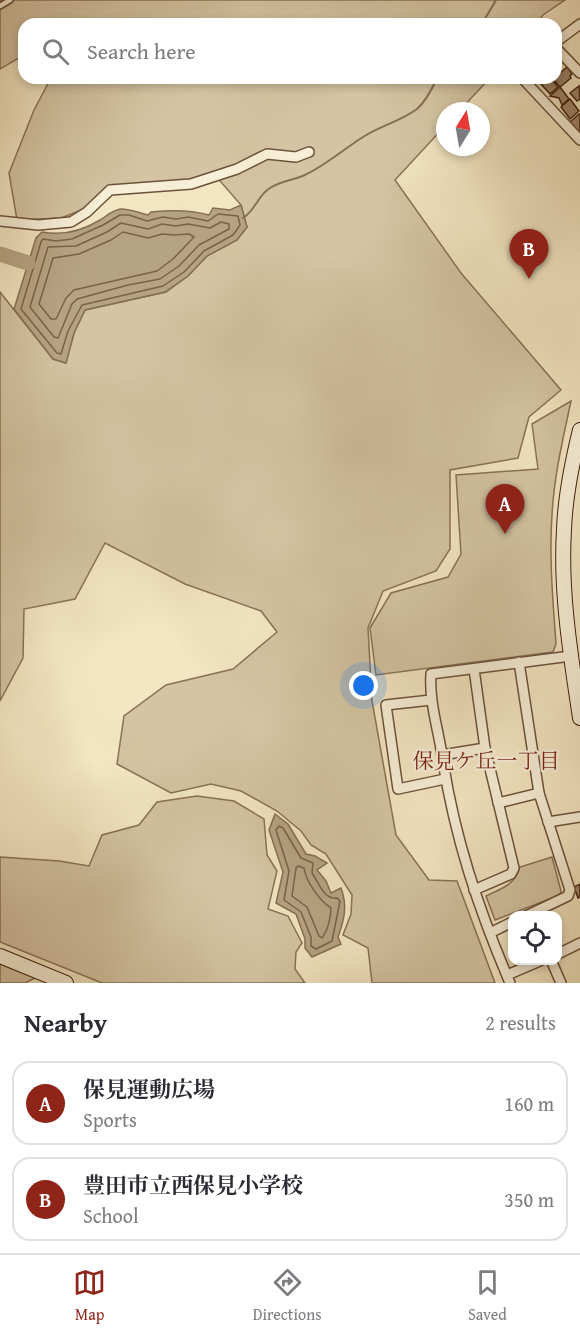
<!DOCTYPE html>
<html lang="en">
<head>
<meta charset="utf-8">
<style>
  :root { --surface:#fff; --page:#f7f7f7; --text:#2b2b33; --muted:#7c7c81; --line:#e1e1e2; --accent:#8f2418 }
  body { margin:0; font-family:"Gentium Book Plus","Noto Serif JP",serif; background:var(--page); color:var(--text) }
  .controls { position:absolute; right:18px; bottom:18px; display:grid; overflow:hidden; border-radius:12px; box-shadow:0 3px 9px #0003 }
  .controls button { width:54px; height:54px; display:grid; place-items:center; padding:0; border:0; border-bottom:2px solid var(--line); background:var(--surface); color:var(--text); font:30px sans-serif }
  .compass { position:absolute; left:436px; top:102px; width:54px; height:54px; border-radius:50%; background:var(--surface); box-shadow:0 3px 9px #0003; rotate:11deg }
  .you { position:absolute; left:364px; top:686px; width:21px; height:21px; margin:-15px; border:4px solid #fff; border-radius:50%; background:#1a73e8; box-shadow:0 0 0 9px #1a73e833 }
  .badge { display:grid; place-items:center; width:39px; height:39px; border-radius:50%; background:var(--accent); color:#fff; font-size:20px; font-weight:700 }
  .pin { position:absolute; translate:-50% -50px; filter:drop-shadow(0 2px 3px #0008) }
  .pin::after { content:''; position:absolute; top:32px; width:21px; height:18px; background:inherit; clip-path:polygon(0 0,100% 0,50% 100%) }
  .list { margin:0; padding:0; list-style:none }
  h2 { display:flex; justify-content:space-between; align-items:center; height:78px; margin:0; padding:0 24px; font-size:26px }
  h2 small { font-size:20px; font-weight:400; color:var(--muted) }
  .list li { display:grid; grid-template-columns:39px 1fr auto; gap:18px; align-items:center; box-sizing:border-box; height:84px; margin:0 12px 12px; padding:0 12px; border:2px solid var(--line); border-radius:18px }
  .list b { display:block; font-size:22px; white-space:nowrap }
  .list p { margin:0; font-size:20px; white-space:nowrap; color:var(--muted) }
  .list em { font-size:20px; font-style:normal; color:var(--muted) }
  .icon { flex:none; width:33px; height:33px; fill:none; stroke:currentColor; stroke-width:2; stroke-linecap:round; stroke-linejoin:round }
  .map { position:relative; flex:none; width:580px; height:983px; overflow:hidden }
  .search { position:absolute; background:var(--surface); box-shadow:0 3px 9px #0003; left:18px; right:18px; top:18px; height:66px; display:flex; align-items:center; gap:15px; box-sizing:border-box; padding:0 21px; border-radius:18px; color:var(--muted); font-size:22px }
  .sheet { height:270px; background:var(--surface) }
  nav { display:flex; justify-content:space-around; align-items:center; box-sizing:border-box; height:84px; border-top:2px solid var(--line); background:var(--surface); font-size:16px; color:var(--muted) }
  nav a { display:grid; justify-items:center; gap:3px }
  nav .on { color:var(--accent) }
  .map>svg:first-child { display:block }
</style>
</head>
<body>
<div class="map">
<svg width="580" height="983" viewBox="0 0 580 983">
  <rect width="100%" height="100%" fill="#f3e6c2"/>
  <filter id="stains"><feTurbulence type="fractalNoise" baseFrequency=".00333" numOctaves="4"/><feColorMatrix values="0 0 0 0 .2 0 0 0 0 .09 0 0 0 0 .02 0 0 0 .5 -.17"/></filter>
  <radialGradient id="worn" r=".72"><stop offset=".6" stop-color="#630" stop-opacity="0"/><stop offset="1" stop-color="#630" stop-opacity=".3"/></radialGradient>
  <g fill="#d4c4a3" stroke="#8a7258" stroke-width="1.5">
    <path d="M0 0H565L543 15 536 24H24V55L0 69Z"/>
    <path d="M51 78H490L459 111H445V126L395 180 461 273 561 390 529 417 518 458 450 470V549L436 571 383 591 368 628 372 701 396 835 429 880 457 881 495 983H372L368 948 343 935 351 914 352 895 326 854 311 845 301 831 277 811 241 791 211 784 171 793 117 764 124 716 166 685 233 669 277 632 261 611 185 584 105 543 75 599 24 609 23 658 0 701V292L53 359 66 363 74 333 85 310 166 292 188 276 207 256 237 240 247 227 241 205 214 174 191 183 108 187 84 209 61 218 17 220 9 173 34 110Z"/>
    <path d="M571 401C563 439 554 476 552 515 549 558 553 601 556 644L553 652 376 675 370 628 391 593 448 577 461 554 456 475 538 469 532 424Z"/>
    <path d="M197 796 234 801 264 819 267 855 277 871 268 909 288 916 302 943 296 952 295 969 305 983H102L0 942V857L59 861 89 866 102 835 139 825 157 802Z"/>
    <path d="M552 857 561 891 560 895 495 920 486 896C502 888 514 886 520 867Z"/>
    <path d="M0 962 37 977 25 983H0Z"/>
  </g>
  <g fill="#b6a384" stroke="#866f54" stroke-width="1.5">
    <path d="M241 205 247 227 237 240 207 256 188 276 165 292 85 310 74 333 66 363 53 359 14 309 36 238 42 232C63 236 82 231 100 220 107 216 112 210 121 209 131 209 139 213 148 215L151 212C170 210 190 210 209 215L213 208 230 210Z"/>
    <path d="M275 814 288 824 306 854 315 856 327 863 317 870 326 881 331 893 341 888C348 906 344 920 338 937L341 944 312 957 305 948V939L296 914 276 903 283 872 269 830Z"/>
  </g>
  <g fill="none" stroke-linecap="round" stroke-linejoin="round">
    <g stroke="#7a6248" stroke-width="1.5">
      <path d="M218 214 238 216 240 225 233 235 204 251 184 272 163 286 82 305 68 331 61 354 57 353 21 309 41 242 43 239 56 241 72 239 103 225 120 215H129L147 221 163 217 176 219 188 217 208 221Z"/>
      <path d="M221 222 229 224V229L199 245 179 266 160 279 128 285 77 299 72 304 58 338 54 337 30 307 48 247 76 246 107 232 121 223 148 229 162 224 176 226 188 224 210 228Z"/>
      <path d="M123 232 148 238 162 234 174 235 189 234 194 237 173 259 157 271 74 290 66 298 56 319H51L39 304 53 258 79 254 111 240Z"/>
      <path d="M279 826 283 828 301 858 313 863 312 873C319 883 324 900 337 898L340 901 332 941 316 949 311 946V937L301 912 284 900 289 871 276 830Z"/>
      <path d="M298 866 304 868C306 882 320 901 331 908 331 917 328 930 322 938L319 936 307 907 292 896 296 868Z"/>
    </g>
    <g stroke="#866f54" stroke-width="2">
      <path d="M482 24 496 0"/>
      <path d="M243 218C255 211 258 195 270 188 281 181 294 180 305 175 326 165 344 149 363 137 380 126 401 121 417 109 426 101 432 89 437 78"/>
    </g>
    <path stroke="#b6a384" stroke-width="15" d="M0 254 28 263"/>
  </g>
  <g fill="#9d876b" stroke="#3f200d" stroke-width="1.5">
    <path d="M567 67 572 74 570 76 571 78 560 87 553 79Z"/>
    <path d="M548 78 551 81 552 80 558 87 550 94 541 84Z"/>
    <path d="M579 86 580 99 577 101 570 93Z"/>
    <path d="M560 87 569 99 562 105 559 98 550 96Z"/>
    <path d="M570 99 579 111 570 119 561 107Z"/>
    <path d="M579 114H580V133L570 122Z"/>
    <path d="M580 884V897L578 898 574 887Z"/>
  </g>
  <g fill="none" stroke-linecap="round" stroke-linejoin="round">
    <g stroke="#6c523a" stroke-width="8">
      <path id="lane" d="M0 6 10 0"/>
    </g>
    <g stroke="#6c523a" stroke-width="12">
      <g id="street">
        <path d="M556 42 580 24"/>
        <path d="M556 48 580 73"/>
        <path d="M522 78 580 140"/>
        <path d="M0 221 38 225 71 222 87 212 110 190 191 184 237 169 267 154 296 157 309 152"/>
        <path d="M519 662 539 793 570 890 568 896 526 916"/>
        <path d="M474 669 485 748 514 868 511 874 474 890"/>
        <path d="M431 700 386 705 398 789 445 779"/>
        <path d="M442 755 485 748"/>
        <path d="M498 803 539 793"/>
        <path d="M548 822 580 817"/>
        <path d="M490 933 512 922"/>
        <path d="M558 954 580 943"/>
        <path d="M551 960 561 983"/>
        <path d="M507 975 542 960"/>
        <path d="M510 983C478 908 454 836 442 755 438 728 429 702 431 674L571 656"/>
      </g>
    </g>
    <g stroke="#3f200d" stroke-width="16">
      <g id="secondary">
        <path d="M580 430C572 463 565 496 564 530 560 592 571 657 580 718"/>
        <path d="M0 956 66 983"/>
      </g>
    </g>
    <use href="#lane" stroke="#f7efd7" stroke-width="4.5"/>
    <use href="#street" stroke="#f7efd7" stroke-width="9"/>
    <use href="#secondary" stroke="#f7efd7" stroke-width="14"/>
  </g>
  <g text-anchor="middle" dominant-baseline="central" stroke-width="4.5" stroke-linejoin="round" paint-order="stroke">
    <g font-size="21" fill="#7a1f14" stroke="#f7efd7">
      <text x="486" y="760">保見ケ丘一丁目</text>
    </g>
  </g>
  <rect width="100%" height="100%" filter="url(#stains)"/>
  <rect width="100%" height="100%" fill="url(#worn)"/>
</svg>
<div class="controls">
<button><svg class="icon" aria-label="locate" viewBox="0 0 24 24"><circle cx="12" cy="12" r="6"/><path d="M12 2v4M12 18v4M2 12h4M18 12h4"/></svg></button>
</div>
<svg class="compass" viewBox="-18 -18 36 36"><path d="M0-13l5 13h-10z" fill="#e53935"/><path d="M0 13l5-13h-10z" fill="#7c7c81"/></svg>
<div class="you"></div>
<div class="pin badge" style="left:505px;top:534px">A</div>
<div class="pin badge" style="left:529px;top:279px">B</div>
<div class="search"><svg class="icon" aria-label="search" viewBox="0 0 24 24"><circle cx="10" cy="10" r="6"/><path d="M15 15l6 6"/></svg>Search here</div>
</div>
<section class="sheet">
<h2>Nearby<small>2 results</small></h2>
<ul class="list">
<li><span class="badge">A</span><div><b>保見運動広場</b><p>Sports</p></div><em>160 m</em></li>
<li><span class="badge">B</span><div><b>豊田市立西保見小学校</b><p>School</p></div><em>350 m</em></li>
</ul>
</section>
<nav>
<a class="on"><svg class="icon" aria-label="map" viewBox="0 0 24 24"><path d="M3 6l6-2 6 2 6-2v14l-6 2-6-2-6 2zM9 4v14M15 6v14"/></svg>Map</a>
<a><svg class="icon" aria-label="directions" viewBox="0 0 24 24"><path d="M12 3l9 9-9 9-9-9zM9 14v-3h6M13 9l2 2-2 2"/></svg>Directions</a>
<a><svg class="icon" aria-label="saved" viewBox="0 0 24 24"><path d="M7 4h10v16l-5-4-5 4z"/></svg>Saved</a>
</nav>
</body>
</html>
